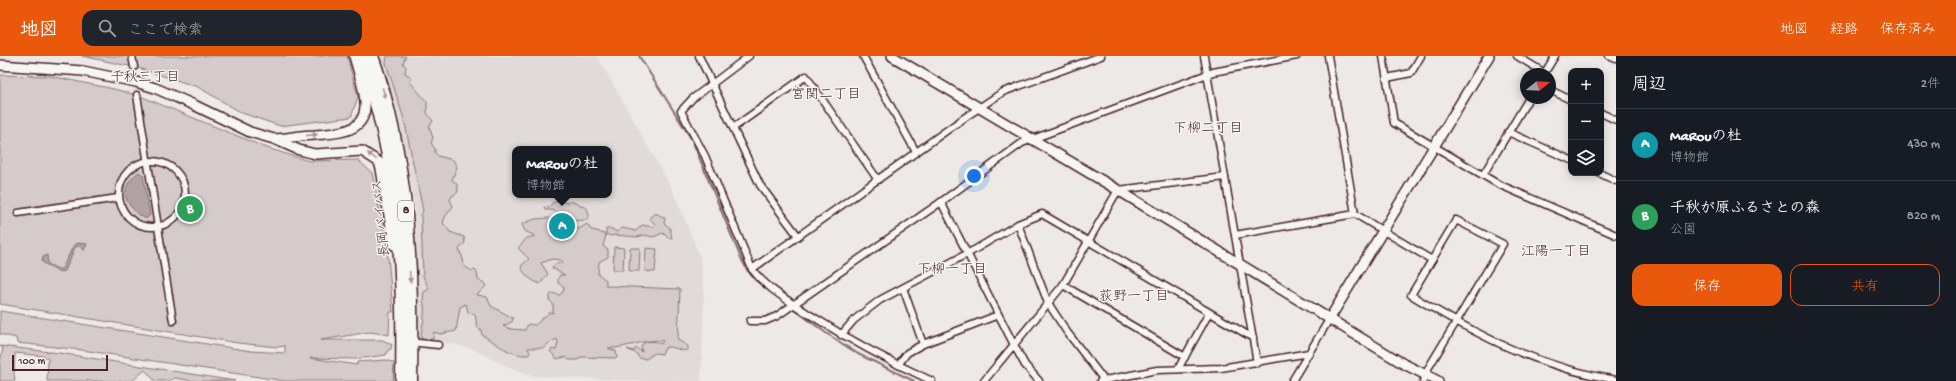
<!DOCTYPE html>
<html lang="ja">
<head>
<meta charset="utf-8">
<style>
  :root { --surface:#171b24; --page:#20242c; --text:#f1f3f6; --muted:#9ea1a6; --line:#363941; --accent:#ea580c }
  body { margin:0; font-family:"Gochi Hand","Klee One",sans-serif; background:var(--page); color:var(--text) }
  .controls { position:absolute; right:12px; top:12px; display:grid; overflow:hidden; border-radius:8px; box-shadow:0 2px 10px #0003 }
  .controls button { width:36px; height:36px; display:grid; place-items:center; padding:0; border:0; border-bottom:1px solid var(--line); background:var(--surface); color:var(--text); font:20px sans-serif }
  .compass { position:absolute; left:1520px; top:12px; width:36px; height:36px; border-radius:50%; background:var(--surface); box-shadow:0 2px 10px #0003; rotate:72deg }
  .scale { position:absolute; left:12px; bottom:10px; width:96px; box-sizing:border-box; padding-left:4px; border:2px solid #4a1f2b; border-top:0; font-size:11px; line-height:14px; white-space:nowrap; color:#4a1f2b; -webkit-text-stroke:3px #f6f6f2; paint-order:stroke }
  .you { position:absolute; left:974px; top:120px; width:14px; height:14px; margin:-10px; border:3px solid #fff; border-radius:50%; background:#1a73e8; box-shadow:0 0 0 6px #1a73e833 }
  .badge { display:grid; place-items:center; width:26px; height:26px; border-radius:50%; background:var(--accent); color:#fff; font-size:13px; font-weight:700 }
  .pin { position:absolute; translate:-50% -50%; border:2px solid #fff; box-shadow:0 1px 4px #0006 }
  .popup { position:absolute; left:512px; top:90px; width:100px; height:52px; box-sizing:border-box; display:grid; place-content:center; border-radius:8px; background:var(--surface); filter:drop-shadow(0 1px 3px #0005); font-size:13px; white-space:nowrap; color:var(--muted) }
  .popup b { font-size:15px; color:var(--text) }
  .popup::after { content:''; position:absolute; left:50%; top:100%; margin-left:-8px; border:8px solid transparent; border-top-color:var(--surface) }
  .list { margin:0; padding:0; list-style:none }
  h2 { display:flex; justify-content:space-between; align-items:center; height:52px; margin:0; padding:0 16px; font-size:17px }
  h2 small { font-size:13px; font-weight:400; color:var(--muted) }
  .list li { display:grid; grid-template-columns:26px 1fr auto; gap:12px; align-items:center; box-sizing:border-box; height:72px; padding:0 16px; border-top:1px solid var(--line) }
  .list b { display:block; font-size:15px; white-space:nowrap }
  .list p { margin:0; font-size:13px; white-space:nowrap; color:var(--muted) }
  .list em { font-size:13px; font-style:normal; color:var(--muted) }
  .actions { display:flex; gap:8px; padding:12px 16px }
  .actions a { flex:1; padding:9px 0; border:1px solid var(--accent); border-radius:12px; text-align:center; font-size:14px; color:var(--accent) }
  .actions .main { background:var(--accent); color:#fff }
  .icon { flex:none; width:22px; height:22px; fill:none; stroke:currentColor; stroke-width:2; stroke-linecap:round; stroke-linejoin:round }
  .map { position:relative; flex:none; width:1616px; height:325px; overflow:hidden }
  header { display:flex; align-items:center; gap:24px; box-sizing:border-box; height:56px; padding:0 20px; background:var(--accent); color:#fff }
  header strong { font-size:19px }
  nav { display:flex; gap:22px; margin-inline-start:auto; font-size:14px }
  .search { width:280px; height:36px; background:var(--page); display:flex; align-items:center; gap:10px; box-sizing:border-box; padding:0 14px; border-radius:12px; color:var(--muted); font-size:15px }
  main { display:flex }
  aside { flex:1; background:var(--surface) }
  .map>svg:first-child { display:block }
</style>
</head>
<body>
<header>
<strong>地図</strong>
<div class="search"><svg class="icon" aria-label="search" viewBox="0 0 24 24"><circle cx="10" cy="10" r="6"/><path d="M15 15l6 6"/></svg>ここで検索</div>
<nav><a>地図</a><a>経路</a><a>保存済み</a></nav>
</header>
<main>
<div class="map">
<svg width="1616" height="325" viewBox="0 0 1616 325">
  <rect width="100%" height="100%" fill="#ece9e6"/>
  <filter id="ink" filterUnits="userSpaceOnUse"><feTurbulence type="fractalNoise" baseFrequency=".025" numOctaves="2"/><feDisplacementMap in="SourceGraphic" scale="8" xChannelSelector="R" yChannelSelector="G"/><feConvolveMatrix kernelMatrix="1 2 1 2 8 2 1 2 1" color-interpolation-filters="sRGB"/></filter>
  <g filter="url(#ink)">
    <path fill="#e0dad8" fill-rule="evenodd" d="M378 0H597L672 133 700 201 704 235 701 325H646L535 320 512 313 471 292 453 288 429 286 418 278 416 169 413 137 398 64ZM515 93H609V139H515Z"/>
    <g fill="#d4cbca" stroke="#8f757a">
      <path d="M82 0H347L358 41 351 61 280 70 242 57 198 31 138 12Z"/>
      <path d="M387 0H406L403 7 406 11 405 17 411 21 410 26 427 46V57L433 65 429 70 433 82 431 87 435 93V97L438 100 453 104 457 111 452 124 457 128 458 136 452 140 450 144 453 150 445 161 443 167 450 176 464 181 465 187 459 193 463 203 464 210 472 215 475 214 477 217 478 224 483 226 486 230 477 239 487 241 491 250 513 262 512 266 503 270 511 273 525 274 528 268 535 269 550 256 553 257V248L549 244 550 240 552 237 559 239 563 236 564 231 558 227V223L560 219H565L552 212 555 208 563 207 561 204 552 203 541 207 548 218 540 228C531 224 524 220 521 210L529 203 518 192 527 182 535 180 525 175 522 168 535 163 549 162 555 167 579 173 587 168 591 174 597 175 606 179 603 190 608 194V201L599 206 598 218 606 224V230L680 233 678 284 688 290V294C679 297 673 288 665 292L662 298 655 297 646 303 639 302 637 298 627 293 634 295 636 292 642 296 641 290C646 283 654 285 661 288L663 285C644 282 627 293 608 292L616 295 617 302 581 301 578 304H569L565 301 557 303 550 295 552 293 556 294 558 286 557 283 549 287 544 292H528L530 297 528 299C510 300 498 288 482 279L481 274 477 271 475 258 468 257 466 248 460 251 456 275 440 278 434 276 433 283 425 284 421 282C421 272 424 267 424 259 425 250 422 244 424 236L429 233 423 220 421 159 423 155 404 63 386 7Z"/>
      <path d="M0 19 50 20 114 33 140 40 267 92 309 105 358 104 372 117 387 189 393 256H390L389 279 370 276 321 284H383L392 289 391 293 388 294 386 299 356 303 310 302 357 309V306L386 304 394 307 393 325H285L82 294 17 287 16 282 0 278V255L251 295 285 297V290L277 291 238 287 0 248Z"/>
      <path d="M558 145 568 147 571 145 580 149 581 151 583 150 587 152 589 160 587 164 569 165 567 161 552 154H545L544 151 549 152 552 147Z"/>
      <path d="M655 157 665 162 664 167 670 172 672 182H668L663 177 653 181 644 179 638 181 615 179 610 180 606 178V173H612L617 176 622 172 636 175 642 169 653 171 655 168 649 162Z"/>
      <path d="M614 191 624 192 623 214H613Z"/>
      <path d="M630 192H640L639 215H629Z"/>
      <path d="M646 192 657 193 655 216 645 215Z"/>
      <path d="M0 290 59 297 235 325H194L175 322 168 325H155L145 314 132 325H47L48 303 44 300 15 297 14 318 15 325H0V307L3 292Z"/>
    </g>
    <g fill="#b1a2a3" stroke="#886e73">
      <path d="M139 116 143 119 150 159 146 163C125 151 116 133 139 116Z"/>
      <path d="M78 187 87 188 84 194 79 190 75 191 65 215 58 216 42 206 43 201 47 199 48 208 58 213H62L73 190Z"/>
    </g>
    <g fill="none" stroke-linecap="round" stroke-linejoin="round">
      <path stroke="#886e73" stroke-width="2" d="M639 0 692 84 740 200 747 214 755 224 826 277 858 298 914 325"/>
      <g stroke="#4a1f2b" stroke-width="9">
        <g id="street">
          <path d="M132 0 134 11"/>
          <path d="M699 0 760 129 798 180"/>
          <path d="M749 0 692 43 681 55 705 100 752 213C765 231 789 245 807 257 848 283 888 305 932 325"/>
          <path d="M863 0 916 96"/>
          <path d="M1204 0 1257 307"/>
          <path d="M1328 0 1355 158"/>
          <path d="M1383 0 1394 67 1498 128 1616 179"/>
          <path d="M1517 0 1545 17"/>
          <path d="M1609 0 1616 2"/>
          <path d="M1544 18 1555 0"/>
          <path d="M1387 22 1411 17 1421 0"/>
          <path d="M1550 34 1571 44"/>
          <path d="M137 39 173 265"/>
          <path d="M1601 57 1616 64"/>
          <path d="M733 72 806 20 878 124"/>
          <path d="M1508 76 1571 104"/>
          <circle cx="152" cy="138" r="33"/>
          <path d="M1599 117 1616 125"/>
          <path d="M1483 119 1529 42"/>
          <path d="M941 146 1014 289 1025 309 1039 325"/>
          <path d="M18 157 118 142"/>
          <path d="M1018 168 1048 247 1067 276 1104 324"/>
          <path d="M1235 179 1355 158 1432 204"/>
          <path d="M752 213 967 60 1003 36 1101 0"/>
          <path d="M1063 229 1185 301"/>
          <path d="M903 232 923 288"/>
          <path d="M750 265H765L777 260 941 146 1022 87 1213 16 1297 0"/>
          <path d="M841 279 854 264 880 244 974 194 1018 168 1042 158 1253 282"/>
          <path d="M419 287 438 289"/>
          <path d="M898 309 907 297 923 288 998 259"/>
          <path d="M1178 313 1209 257"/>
          <path d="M984 325 1063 229 1118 134 1225 121"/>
          <path d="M1100 325 1157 314 1221 312 1309 297"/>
          <path d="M1292 325 1330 262"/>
          <path d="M1423 325 1429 311 1503 188 1456 164 1411 239C1478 280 1538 311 1616 324"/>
        </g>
      </g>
      <g stroke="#4a1f2b" stroke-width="12">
        <g id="secondary">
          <path d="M892 0 1118 134 1402 307 1438 325"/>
          <path d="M0 9 83 15 136 26 155 32 194 49 250 76 274 83 299 94 315 98 362 95 379 106 381 113 394 189"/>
          <path d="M275 83C289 82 301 79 315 79 334 77 364 78 365 51 366 35 358 16 354 0"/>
          <path d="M1330 262 1489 0"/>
        </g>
      </g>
      <g stroke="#4a1f2b" stroke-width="15">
        <g id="highway">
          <path d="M361 0C400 108 404 212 402 325"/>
          <path d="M372 0C409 104 413 215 411 325"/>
        </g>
      </g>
      <use href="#street" stroke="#f6f6f2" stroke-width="6"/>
      <use href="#secondary" stroke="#f6f6f2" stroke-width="9"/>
      <use href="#highway" stroke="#f6f6f2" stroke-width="12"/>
    </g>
    <defs><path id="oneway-solid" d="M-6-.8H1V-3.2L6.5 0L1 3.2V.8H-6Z"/></defs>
    <g fill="#a99598">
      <use href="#oneway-solid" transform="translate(384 37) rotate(74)"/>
      <use href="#oneway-solid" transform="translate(312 79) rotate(-5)"/>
      <use href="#oneway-solid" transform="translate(372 100) rotate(-144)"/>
      <use href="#oneway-solid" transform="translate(410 221) rotate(87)"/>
    </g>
  </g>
  <g text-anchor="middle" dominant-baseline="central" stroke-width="3" stroke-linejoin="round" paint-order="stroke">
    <rect fill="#f6f6f2" stroke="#7e6067" stroke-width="1" x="398" y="145" width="16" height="20" rx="3"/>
    <g font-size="12" font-weight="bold" fill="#4a1f2b">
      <text x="406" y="155">8</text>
    </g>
    <g font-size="13" fill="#4a1f2b" stroke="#f6f6f2">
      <text transform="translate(382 162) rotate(-96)">長岡バイパス</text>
    </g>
    <g font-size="14" fill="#4a1f2b" stroke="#f6f6f2">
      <text x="145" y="22">千秋三丁目</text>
      <text x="826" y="39">宮関二丁目</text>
      <text x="1208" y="73">下柳二丁目</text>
      <text x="1556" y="196">江陽一丁目</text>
      <text x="952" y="214">下柳一丁目</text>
      <text x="1134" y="241">荻野一丁目</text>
    </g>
  </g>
</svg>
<div class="controls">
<button>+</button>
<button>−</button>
<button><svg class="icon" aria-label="layers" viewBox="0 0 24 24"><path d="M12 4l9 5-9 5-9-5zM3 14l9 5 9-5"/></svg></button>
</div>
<svg class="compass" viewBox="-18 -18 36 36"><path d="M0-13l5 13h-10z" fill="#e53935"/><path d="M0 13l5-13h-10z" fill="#9ea1a6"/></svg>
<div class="scale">100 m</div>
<div class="you"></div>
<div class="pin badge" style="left:562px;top:170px;background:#0f9aa8">A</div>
<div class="popup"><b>MaRouの杜</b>博物館</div>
<div class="pin badge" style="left:190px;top:153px;background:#2e9e5b">B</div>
</div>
<aside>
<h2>周辺<small>2件</small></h2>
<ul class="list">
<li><span class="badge" style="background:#0f9aa8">A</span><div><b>MaRouの杜</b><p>博物館</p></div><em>430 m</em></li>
<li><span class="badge" style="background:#2e9e5b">B</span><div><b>千秋が原ふるさとの森</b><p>公園</p></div><em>820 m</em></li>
</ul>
<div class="actions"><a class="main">保存</a><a>共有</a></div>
</aside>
</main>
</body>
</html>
